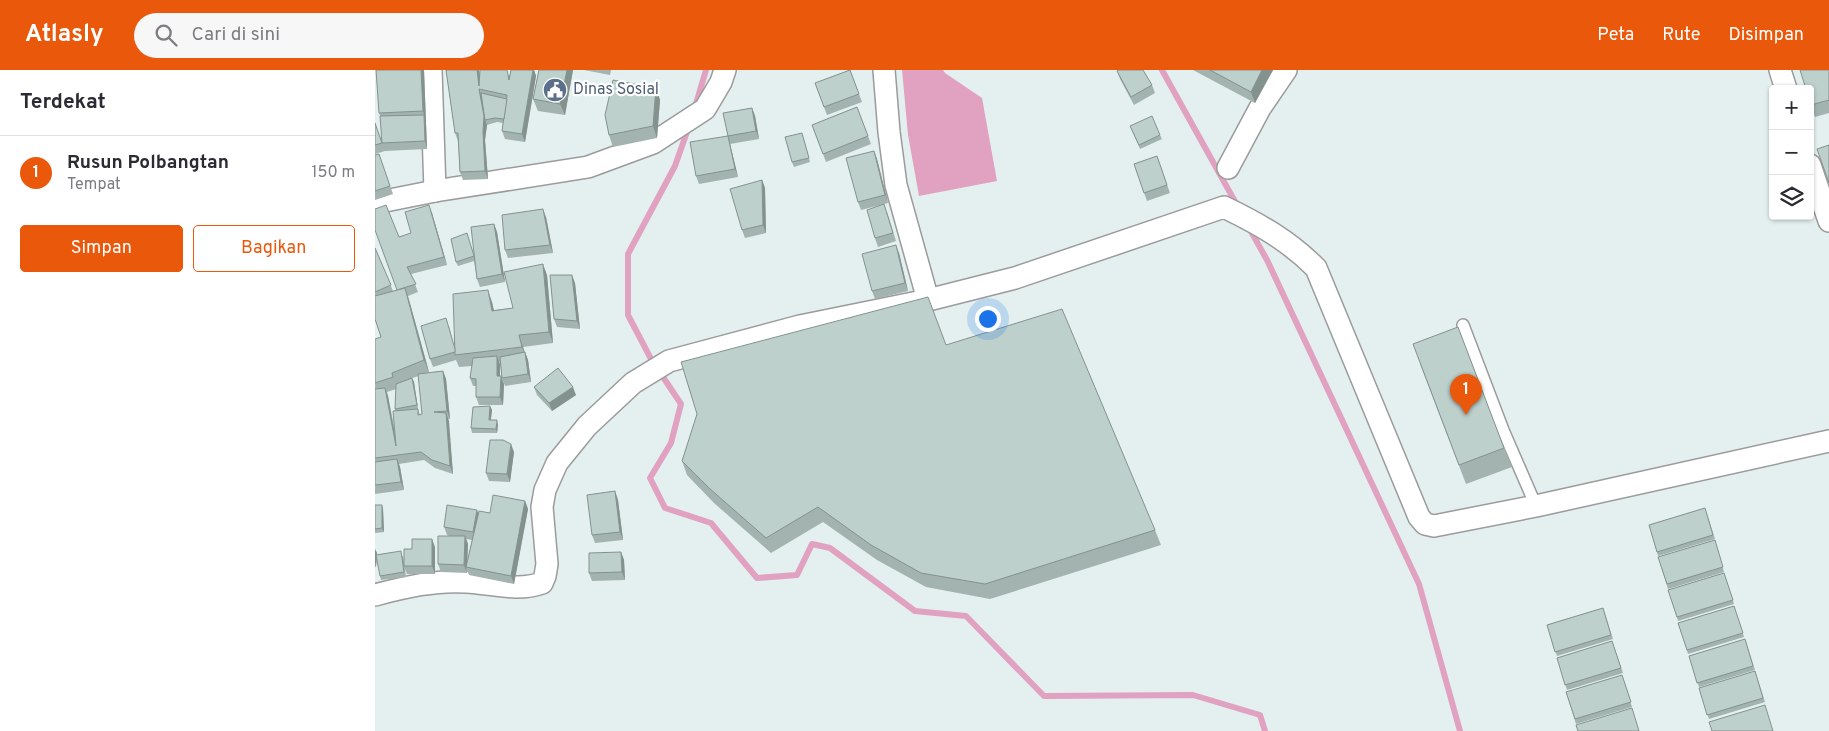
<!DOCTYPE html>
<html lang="id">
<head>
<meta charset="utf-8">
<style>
  :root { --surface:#fff; --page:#f7f7f7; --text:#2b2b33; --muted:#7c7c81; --line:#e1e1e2; --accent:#ea580c }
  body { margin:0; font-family:Overpass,sans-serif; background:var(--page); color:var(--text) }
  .controls { position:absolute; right:15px; top:15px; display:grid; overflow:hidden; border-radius:5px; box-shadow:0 1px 4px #0004 }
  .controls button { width:45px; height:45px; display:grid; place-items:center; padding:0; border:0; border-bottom:1px solid var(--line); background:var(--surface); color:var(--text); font:25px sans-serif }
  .you { position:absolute; left:612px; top:248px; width:18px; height:18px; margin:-12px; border:4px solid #fff; border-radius:50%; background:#1a73e8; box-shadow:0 0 0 8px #1a73e833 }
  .badge { display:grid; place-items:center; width:32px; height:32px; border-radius:50%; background:var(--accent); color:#fff; font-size:16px; font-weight:700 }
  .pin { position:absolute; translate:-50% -41px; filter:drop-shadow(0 1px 2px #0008) }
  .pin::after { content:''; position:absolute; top:26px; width:18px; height:15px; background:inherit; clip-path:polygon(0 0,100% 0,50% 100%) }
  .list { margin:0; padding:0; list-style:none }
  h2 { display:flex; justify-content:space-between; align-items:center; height:65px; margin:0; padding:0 20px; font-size:21px }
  h2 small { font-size:16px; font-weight:400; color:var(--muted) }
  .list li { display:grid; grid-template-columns:32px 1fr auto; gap:15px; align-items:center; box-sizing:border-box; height:75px; padding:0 20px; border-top:1px solid var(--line) }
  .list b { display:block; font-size:19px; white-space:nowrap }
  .list p { margin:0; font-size:16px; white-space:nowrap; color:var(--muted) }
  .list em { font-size:16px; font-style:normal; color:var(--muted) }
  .actions { display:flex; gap:10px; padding:15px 20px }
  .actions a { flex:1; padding:11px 0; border:1px solid var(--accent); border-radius:5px; text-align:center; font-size:18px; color:var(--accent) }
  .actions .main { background:var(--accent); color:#fff }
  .icon { flex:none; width:28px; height:28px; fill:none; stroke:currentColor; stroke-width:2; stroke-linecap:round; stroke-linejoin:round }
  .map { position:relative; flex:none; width:1454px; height:661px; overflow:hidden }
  header { display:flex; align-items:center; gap:30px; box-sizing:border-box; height:70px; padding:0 25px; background:var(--accent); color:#fff }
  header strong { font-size:24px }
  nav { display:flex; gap:28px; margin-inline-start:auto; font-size:18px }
  .search { width:350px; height:45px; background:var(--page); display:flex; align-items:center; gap:12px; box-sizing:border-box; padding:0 18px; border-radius:28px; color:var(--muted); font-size:19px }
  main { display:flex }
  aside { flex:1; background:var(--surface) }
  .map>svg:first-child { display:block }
</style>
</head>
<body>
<header>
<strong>Atlasly</strong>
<div class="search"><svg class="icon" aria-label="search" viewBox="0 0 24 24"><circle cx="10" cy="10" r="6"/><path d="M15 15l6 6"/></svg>Cari di sini</div>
<nav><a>Peta</a><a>Rute</a><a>Disimpan</a></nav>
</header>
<main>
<aside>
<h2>Terdekat<small></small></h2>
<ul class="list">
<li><span class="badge">1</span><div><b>Rusun Polbangtan</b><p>Tempat</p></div><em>150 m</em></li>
</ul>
<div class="actions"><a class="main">Simpan</a><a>Bagikan</a></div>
</aside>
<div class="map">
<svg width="1454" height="661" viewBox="0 0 1454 661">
  <rect width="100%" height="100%" fill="#e4f0ef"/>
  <path fill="#e1a1c0" d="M527 0H568L570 3 607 28 622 111 544 126 533 65Z"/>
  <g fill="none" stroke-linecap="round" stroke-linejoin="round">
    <g stroke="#e1a1c0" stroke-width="6">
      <path d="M787 0 863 137"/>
      <path d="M320 37 331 0"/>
      <path d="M314 56 300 96 253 184V245L276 289 306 334 296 373 275 408 290 438 336 453 382 508 422 505 437 474 455 478 540 541 591 546 669 626 818 625 885 645 890 661"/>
      <path d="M873 156 892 190 1044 514 1085 661"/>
    </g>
    <g stroke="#9b9b9b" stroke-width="14">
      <path id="lane" d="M1088 255 1128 360 1161 436"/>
    </g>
    <g stroke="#9b9b9b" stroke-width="24">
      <g id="street">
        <path d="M56 0 60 121"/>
        <path d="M509 0 514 62 521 115 553 230"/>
        <path d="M1405 0 1411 19"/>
        <path d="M1435 95 1454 151"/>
        <path d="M853 98 885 38 911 0"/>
        <path d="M0 133 60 121 213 97 278 73 330 39 346 12 350 0"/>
        <path d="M0 525C30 517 60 510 91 512 116 513 142 522 167 513L170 506 172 494 167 437 170 420 182 393 212 356 258 313 294 291 425 256 553 230 640 208 849 137C884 154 913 170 941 198L1044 447 1050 454 1059 456 1161 436 1454 371"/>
      </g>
    </g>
    <use href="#lane" stroke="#fff" stroke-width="11"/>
    <use href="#street" stroke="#fff" stroke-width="21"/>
  </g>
  <g fill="#a3b3af" fill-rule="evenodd">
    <path d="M1 0H49L52 79 10 81 0 84V53L7 72 5 46 4 43Z"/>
    <path d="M71 0H104L105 7 135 5 136 0H159L161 6 150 72 130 69 127 61 128 53 122 52 112 55 110 70 113 109 88 110 85 102 83 71 80 63Z"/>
    <path d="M164 0H198L190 45 163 41 158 29Z"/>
    <path d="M209 0H236L235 5Z"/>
    <path d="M475 0 487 32 452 45 440 13Z"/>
    <path d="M818 0H898L880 33Z"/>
    <path d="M1454 0V43L1440 47 1435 33Z"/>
    <path d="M742 1 777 15 780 23 759 35 745 9Z"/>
    <path d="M281 18 285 30 282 68 238 77 234 65Z"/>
    <path d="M482 37 496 74 451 92 437 55Z"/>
    <path d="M377 38 380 46 384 69 355 74 363 107 324 114 321 106 353 66Z"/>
    <path d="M755 56 785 65 787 69 765 79Z"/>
    <path d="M427 63 435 92 419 97 417 92Z"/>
    <path d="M499 81 502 89 513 133 486 140 483 132Z"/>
    <path d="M4 84 18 124 0 130V85Z"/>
    <path d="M782 86 795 123 772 131 759 94Z"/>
    <path d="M387 110 390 118 391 163 370 168 367 160Z"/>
    <path d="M512 142 521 171 503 177 500 168Z"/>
    <path d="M57 143 72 195 36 204 43 222 33 226 54 302 50 303 68 301 71 309 75 349H73L78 404 60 398 49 390 24 394 25 397 29 420 0 424V269L6 267 0 249V177L18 221 22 220 24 167 36 163ZM44 306 47 344 45 345 43 339 39 312 37 308ZM21 319 20 339V361L13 326 12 322Z"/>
    <path d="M171 147 178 183 133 188 130 180Z"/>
    <path d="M119 154 122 162 130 212 105 217 102 209 99 191 83 196 81 192 99 185Z"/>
    <path d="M524 183 533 221 500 229 497 221Z"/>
    <path d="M172 205 178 273 148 277 150 282 153 290 156 312 130 316 127 308 125 292H124L125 306 129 314 128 335H104L101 327V316H98L95 308 97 296 84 297 81 290 58 297 55 289 74 256 79 277 117 232 119 240 138 238Z"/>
    <path d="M200 213 205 259 182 257 179 249Z"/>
    <path d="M571 275 780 460 786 475 615 529 551 517 502 490 448 452 396 483 339 433 312 405 307 391Z"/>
    <path d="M1045 294 1129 378 1137 397 1091 414Z"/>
    <path d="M159 317 201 325 177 341 162 325Z"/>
    <path d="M115 336 117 340 116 350 123 355 122 363H97L96 358Z"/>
    <path d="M139 382 135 412 114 411 111 403Z"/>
    <path d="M240 421 243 430 248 470 220 473 217 465Z"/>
    <path d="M150 431 153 439 139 514 94 505 92 499V503L66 502 63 494 74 466 72 465 69 457 103 444 115 443ZM91 469 97 470 92 493 93 474Z"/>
    <path d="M0 435 8 439 9 462 0 463Z"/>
    <path d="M1330 438 1340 469 1283 486 1274 455Z"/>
    <path d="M1340 470 1349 502 1293 519 1283 487Z"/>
    <path d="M60 477V504H32L30 499 31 507 6 510 5 506 2 487 1 497H0V479L2 483V485L28 486 29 492 37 479Z"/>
    <path d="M246 482 249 490 250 510 217 511 214 503Z"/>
    <path d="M1349 503 1359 534 1303 551 1293 520Z"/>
    <path d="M1359 536 1369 567 1313 584 1303 553Z"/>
    <path d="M1228 538 1238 569 1182 586 1172 555Z"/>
    <path d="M1370 569 1380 600 1324 617 1314 586Z"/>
    <path d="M1237 571 1248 603 1192 620 1182 588Z"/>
    <path d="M1380 601 1390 632 1334 649 1324 618Z"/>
    <path d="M1247 605 1257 637 1201 654 1191 622Z"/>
  </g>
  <g fill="#84928e">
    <path d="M46 0H49L52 79 50 71 49 45 48 41Z"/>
    <path d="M102 0H104L106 19 104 16Z"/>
    <path d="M158 0H159L161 6 150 72 147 64Z"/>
    <path d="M192 0H198L190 45 185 34Z"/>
    <path d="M887 0H898L880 33 876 22Z"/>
    <path d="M281 18 285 30 282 68 278 56Z"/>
    <path d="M104 19 107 27 110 50 112 55 110 70 113 109 110 101Z"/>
    <path d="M377 38 380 46 384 69 381 61Z"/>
    <path d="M353 66 355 74 363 107 360 99Z"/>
    <path d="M499 81 502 89 513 133 510 125Z"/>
    <path d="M387 110 390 118 391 163 388 155Z"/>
    <path d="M54 135 57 143 72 195 69 187Z"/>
    <path d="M168 139 171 147 178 183 175 175Z"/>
    <path d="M119 154 122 162 130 212 127 204Z"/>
    <path d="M521 175 524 183 533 221 530 213Z"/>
    <path d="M168 194 172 205 178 273 174 262Z"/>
    <path d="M197 205 200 213 205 259 202 251Z"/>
    <path d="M30 218 34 230 54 302 49 290Z"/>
    <path d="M113 220 117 232 121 252 117 241Z"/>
    <path d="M144 265 148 277 151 289 147 277Z"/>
    <path d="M150 282 153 290 156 312 153 304Z"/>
    <path d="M122 286 125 294V314L122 306Z"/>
    <path d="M68 301 71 309 75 349 72 341Z"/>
    <path d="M126 306 129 314 128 335 125 327Z"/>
    <path d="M37 308 39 312 43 339 42 335Z"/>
    <path d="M198 317 201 325 177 341 174 333Z"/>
    <path d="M10 318 13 326 23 384 21 376Z"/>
    <path d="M115 336 117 340 115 354 114 350Z"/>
    <path d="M71 343 74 351 78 404 75 396Z"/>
    <path d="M122 350 123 355 122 363 121 359Z"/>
    <path d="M136 374 139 382 135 412 132 404Z"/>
    <path d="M22 389 25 397 29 420 26 412Z"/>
    <path d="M240 421 243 430 248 470 245 462Z"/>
    <path d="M150 431 153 439 139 514 136 506Z"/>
    <path d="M7 435 8 439 9 462 7 458Z"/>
    <path d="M102 440 105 448 101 470 98 462Z"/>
    <path d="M90 466 93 474 92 497H91L92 503 89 495Z"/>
    <path d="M57 469 60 477V504L57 496Z"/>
    <path d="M0 479 2 483 1 497 0 493Z"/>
    <path d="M246 482 249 490 250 510 247 502Z"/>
  </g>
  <g fill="#bdd0cb" stroke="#84928e">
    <path d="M1 0H46L48 41 4 43Z"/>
    <path d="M71 0H102L104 16 105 0H132L134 10 136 0H158L147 64 127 61 132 25 104 19 109 46 108 62 110 101 85 102 83 63H80Z"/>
    <path d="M164 0H192L185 34 158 29Z"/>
    <path d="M475 0 484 24 449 37 440 13Z"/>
    <path d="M743 0H768L777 15 756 27 742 1Z"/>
    <path d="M835 0H887L876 22Z"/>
    <path d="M1425 0H1454V30L1436 35 1435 19H1431Z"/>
    <path d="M238 10 281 18 278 56 234 65 230 45Z"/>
    <path d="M106 23 132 29 129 49 120 48 110 50Z"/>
    <path d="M482 37 493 66 448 84 437 55Z"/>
    <path d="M377 38 381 61 353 66 348 43Z"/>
    <path d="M49 45 50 71 7 73 0 75V53L7 73 5 46Z"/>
    <path d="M777 46 785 65 764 75 755 56Z"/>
    <path d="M427 63 434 88 417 92 410 67Z"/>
    <path d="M353 66 360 99 321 106 315 72Z"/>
    <path d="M1454 75V113L1442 79Z"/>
    <path d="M499 81 510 125 483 132 471 88Z"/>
    <path d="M4 84 15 116 0 121V85Z"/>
    <path d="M782 86 792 115 769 123 759 94Z"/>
    <path d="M387 110 388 155 367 160 355 119Z"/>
    <path d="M509 134 518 163 500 168 492 140Z"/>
    <path d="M11 135 24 167 36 163 30 142 54 135 69 187 32 197 41 214 22 220 0 160V139Z"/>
    <path d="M168 139 175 175 130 180 127 145Z"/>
    <path d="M119 154 127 204 102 209 96 157Z"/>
    <path d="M92 163 99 186 81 192 76 169Z"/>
    <path d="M521 175 530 213 497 221 487 184Z"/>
    <path d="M0 178 16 215 0 222Z"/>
    <path d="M168 194 174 262 144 265 147 277 80 285 78 224 113 220 117 241 138 238 129 202Z"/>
    <path d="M175 205H197L202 251 179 249Z"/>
    <path d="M30 218 49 290 17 303 18 307 0 313V269L6 267 0 249V226Z"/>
    <path d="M553 227 571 275 687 239 780 460 610 514 546 503 496 475 443 437 391 468 334 418 307 391 322 344 306 292Z"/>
    <path d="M71 248 80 279V282L55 289 46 256Z"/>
    <path d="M1083 257 1129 378 1084 395 1038 274Z"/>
    <path d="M150 282 153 304 127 308 125 287Z"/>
    <path d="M122 286V306H126L125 327H101V309L95 308 98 288Z"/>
    <path d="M183 298 198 317 174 333 159 317Z"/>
    <path d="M68 301 72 341 59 342 71 343 75 396 57 390 46 382 0 388V319L10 318 21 376 18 341 43 339V345L47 344 43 304Z"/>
    <path d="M37 308 42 335 20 339 21 314Z"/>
    <path d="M115 336 114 350H122L121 359 96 358 98 337Z"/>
    <path d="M115 370H128L136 374 132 404 111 403Z"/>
    <path d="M22 389 26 412 0 415V392Z"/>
    <path d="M240 421 245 462 217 465 212 425Z"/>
    <path d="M118 425 150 431 136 506 91 497 104 441 115 443Z"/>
    <path d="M0 435H7V458L0 459Z"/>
    <path d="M72 435 102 440 98 462 69 457Z"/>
    <path d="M1330 438 1338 465 1282 482 1274 455Z"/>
    <path d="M63 466H90L89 495 63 494Z"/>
    <path d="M37 469H57V496H29V479H37Z"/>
    <path d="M1340 470 1348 497 1292 514 1283 487Z"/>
    <path d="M26 481 29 502 5 506 1 485Z"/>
    <path d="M246 482 247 502 214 503V483Z"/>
    <path d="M1349 503 1358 530 1302 547 1293 520Z"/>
    <path d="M1359 536 1368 563 1312 580 1303 553Z"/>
    <path d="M1228 538 1236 565 1180 582 1172 555Z"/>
    <path d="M1370 569 1378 596 1322 613 1314 586Z"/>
    <path d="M1237 571 1246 598 1190 615 1182 588Z"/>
    <path d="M1380 601 1388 628 1332 645 1324 618Z"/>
    <path d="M1247 605 1256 632 1200 649 1191 622Z"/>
    <path d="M1390 635 1398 661H1337L1334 652Z"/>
    <path d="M1257 638 1264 661H1203L1201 655Z"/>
  </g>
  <defs>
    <g id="civic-disc" transform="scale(1.25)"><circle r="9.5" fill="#5c6f8a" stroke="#fff"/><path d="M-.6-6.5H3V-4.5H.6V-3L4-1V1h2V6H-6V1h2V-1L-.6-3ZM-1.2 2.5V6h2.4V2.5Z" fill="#fff"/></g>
  </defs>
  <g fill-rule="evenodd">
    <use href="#civic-disc" x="180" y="20"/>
  </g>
  <g text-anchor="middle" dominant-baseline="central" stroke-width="4.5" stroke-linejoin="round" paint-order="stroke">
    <g font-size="16" fill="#4e5e75" stroke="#fff" text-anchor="start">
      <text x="198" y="20">Dinas Sosial</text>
    </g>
  </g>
</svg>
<div class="controls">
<button>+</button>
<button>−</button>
<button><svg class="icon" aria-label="layers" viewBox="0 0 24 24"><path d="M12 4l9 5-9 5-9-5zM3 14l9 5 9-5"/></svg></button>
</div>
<div class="you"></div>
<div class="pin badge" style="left:1091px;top:345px">1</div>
</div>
</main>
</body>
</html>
